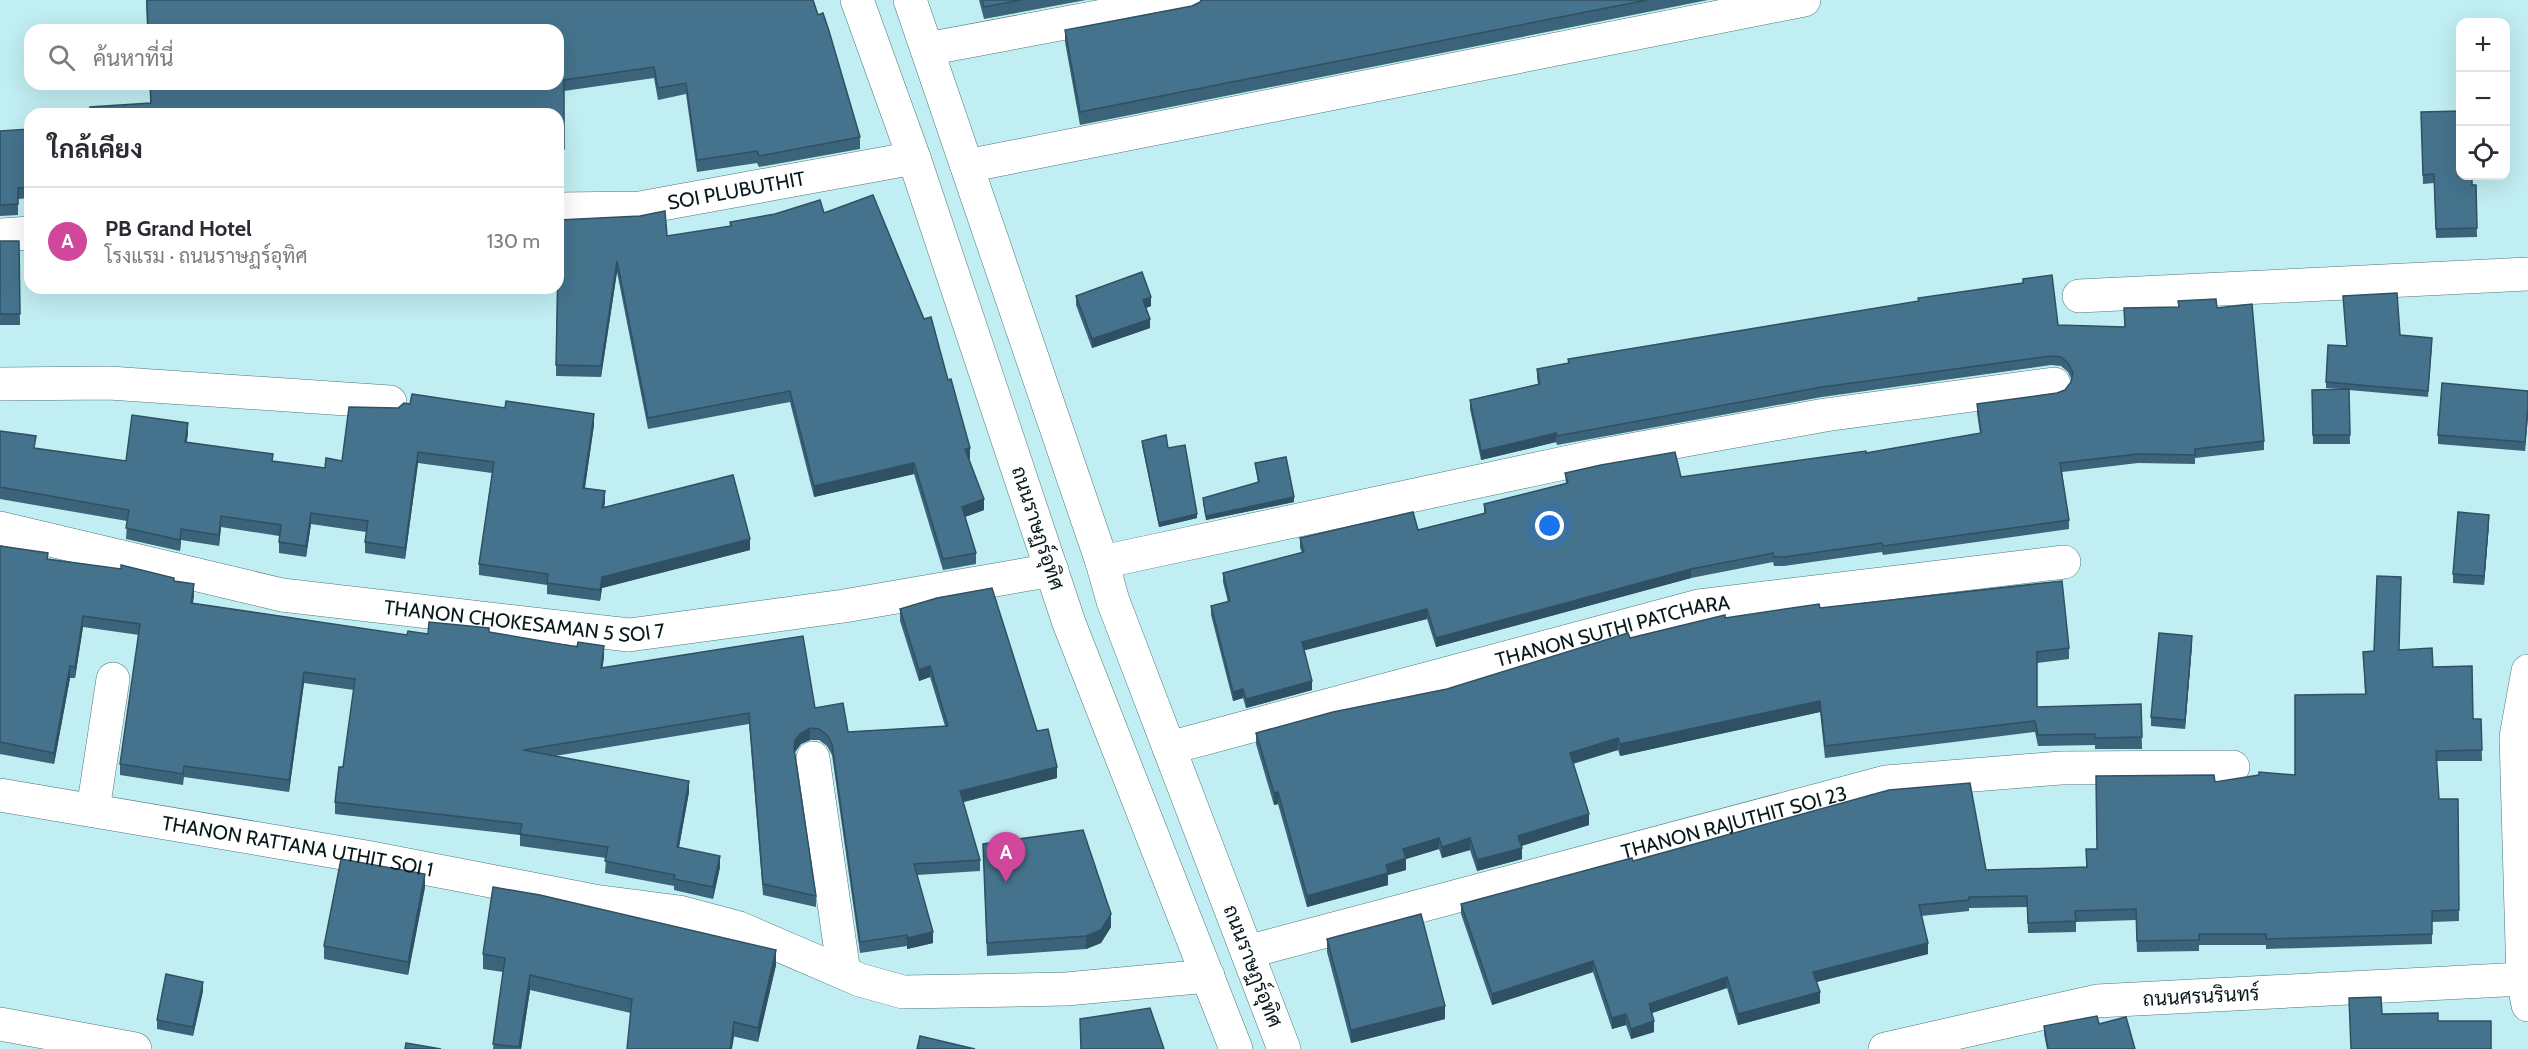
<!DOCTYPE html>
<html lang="th">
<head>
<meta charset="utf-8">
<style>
  :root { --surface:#fff; --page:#f7f7f7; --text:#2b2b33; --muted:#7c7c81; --line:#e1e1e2; --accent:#c33668 }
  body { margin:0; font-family:Cabin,Sarabun,sans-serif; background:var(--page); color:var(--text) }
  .controls { position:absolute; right:18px; top:18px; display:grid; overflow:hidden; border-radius:12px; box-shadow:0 6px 24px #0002 }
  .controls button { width:54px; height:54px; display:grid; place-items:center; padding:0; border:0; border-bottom:2px solid var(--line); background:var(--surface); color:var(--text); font:30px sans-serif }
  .you { position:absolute; left:1550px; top:526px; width:21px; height:21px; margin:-15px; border:4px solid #fff; border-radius:50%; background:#1a73e8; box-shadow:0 0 0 9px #1a73e833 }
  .badge { display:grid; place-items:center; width:39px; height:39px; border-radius:50%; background:var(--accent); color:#fff; font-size:20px; font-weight:700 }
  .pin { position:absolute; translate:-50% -50px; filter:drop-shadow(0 2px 3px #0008) }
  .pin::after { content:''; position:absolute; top:32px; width:21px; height:18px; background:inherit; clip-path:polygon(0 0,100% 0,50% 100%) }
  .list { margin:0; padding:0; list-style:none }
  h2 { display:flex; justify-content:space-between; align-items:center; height:78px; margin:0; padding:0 24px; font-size:26px }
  h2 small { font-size:20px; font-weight:400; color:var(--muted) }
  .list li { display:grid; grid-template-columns:39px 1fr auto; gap:18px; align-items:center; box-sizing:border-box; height:108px; padding:0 24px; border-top:2px solid var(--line) }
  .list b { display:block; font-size:22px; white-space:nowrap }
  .list p { margin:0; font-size:20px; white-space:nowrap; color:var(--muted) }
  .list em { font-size:20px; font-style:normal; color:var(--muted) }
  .icon { flex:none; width:33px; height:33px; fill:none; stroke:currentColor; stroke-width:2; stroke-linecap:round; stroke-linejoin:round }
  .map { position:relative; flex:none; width:2528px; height:1049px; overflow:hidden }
  .search { position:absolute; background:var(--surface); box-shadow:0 6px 24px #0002; left:24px; top:24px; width:540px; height:66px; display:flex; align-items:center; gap:15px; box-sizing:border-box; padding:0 21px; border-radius:18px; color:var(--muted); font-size:22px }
  .panel { position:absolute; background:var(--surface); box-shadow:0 6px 24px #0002; left:24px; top:108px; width:540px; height:186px; border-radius:18px }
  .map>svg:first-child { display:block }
</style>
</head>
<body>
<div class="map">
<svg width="2528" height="1049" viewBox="0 0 2528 1049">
  <rect width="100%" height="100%" fill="#c0eef2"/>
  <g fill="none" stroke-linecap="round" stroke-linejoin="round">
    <g stroke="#4c777a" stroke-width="34">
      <g id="minor">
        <path d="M857 0 914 158 1069 623 1236 1049"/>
        <path d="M910 0 1102 562 1113 601 1284 1049"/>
        <path d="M927 49 1188 0"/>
        <path d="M967 166 1804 0"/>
        <path id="s1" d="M558 209 640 208 914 158"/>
        <path d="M0 235 30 233"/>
        <path d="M2079 296 2528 274"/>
        <path d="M0 384 109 383 390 402"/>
        <path id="s2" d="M0 528 282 595 629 635 844 606 1052 570"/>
        <path d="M1102 562 1597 456 1825 415 2054 384"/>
        <path d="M2528 671 2516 737 2523 979 2528 1005"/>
        <path id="s3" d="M1169 748 1699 606 2064 562"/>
        <path d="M813 758 844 973"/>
        <path id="s4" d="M0 795 366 857 594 901 679 912 739 928 860 980 903 992 1066 989 1208 976"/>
        <path d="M93 810 113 679"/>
        <path id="s5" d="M1247 952 1886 782 2061 768 2233 767"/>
        <path d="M0 1024 135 1049"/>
        <path d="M1885 1049 2097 1001 2523 979"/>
      </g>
    </g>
    <use href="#minor" stroke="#fff" stroke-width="33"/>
  </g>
  <g fill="#3b6379">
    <path d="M146 0H813L860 137V149L759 167 757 163 697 172 686 94 658 100 654 78 564 91V160H558V114L150 103V84H558V30H147Z"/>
    <path d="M979 0H1086L984 19Z"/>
    <path d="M1201 0H1708L1080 125 1065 42V30L1192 6 1200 2Z"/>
    <path d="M2421 112 2472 185H2476L2477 237 2436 238 2434 183 2423 184Z"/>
    <path d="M30 129V198L18 199V215L0 216V131Z"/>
    <path d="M824 213 948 380 969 459 984 510 965 517 976 553V564L943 570 914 474 814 497 790 402 648 429 617 272 601 377 556 376 557 288 667 236 730 227V222Z"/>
    <path d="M0 241H19L20 325H0Z"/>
    <path d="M2023 279 2058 325 2125 327 2178 307V301L2217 308 2264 441V450L2195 458V464L2138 463 2062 472 2069 520V529L1883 555 1882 552 1784 566H1774L1773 562 1691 578 1436 647 1427 619 1304 650 1312 690 1246 708 1243 698 1233 701 1211 615V606L1228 602 1223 582V573L1302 553 1300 548V538L1418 530 1484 513V504L1566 484 1565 473 1681 477 1866 453 1980 433 1977 413V404L2057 393 2065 390 2071 382 2072 380 2068 372 2061 366 2051 365 1822 397 1557 445 1556 442 1481 460 1470 409V400L1538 384 1537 378V369L1568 363V359L1918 301 2023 283Z"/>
    <path d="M1076 296 1151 306 1146 308 1150 328 1092 348 1076 305Z"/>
    <path d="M2400 335 2432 344 2428 397 2349 390 2350 444H2313L2312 390 2340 389 2326 388V382L2346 346Z"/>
    <path d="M2528 391 2525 451 2438 444V435Z"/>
    <path d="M594 425 585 488 605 502 604 508 750 550 602 588 600 601 547 594V585L479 575V564L492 473 418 463 405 559 365 553V542L366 532 311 524 306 557 279 553V536L221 527 219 546 181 540 180 551 126 539 127 521 0 499V431L36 449 126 461 188 434 186 442 273 461 325 468 342 461Z"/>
    <path d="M1142 441 1168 448 1197 518 1159 527 1142 445Z"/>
    <path d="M1255 463 1294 502 1206 520 1203 503V498L1258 483Z"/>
    <path d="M2489 524 2484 585 2453 583V574Z"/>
    <path d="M0 546 48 559 174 581 194 595 193 603 407 635 489 632 604 657 602 668 815 708 848 732 945 726 930 677 919 681 900 621V609L1037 731 1057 778 963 802 980 860V871L917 875 933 943 907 949V946L860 953 832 755 827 746 819 740H810L801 744 795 752V754L816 896V907L763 895 749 724 555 756 689 792 679 847 720 867 713 899 674 890V886L605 873 606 858 520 846V835L335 814V802L343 767 354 690 304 683 289 792 184 777 183 785 120 775V764L139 635 83 627 75 678H70L54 764 0 754Z"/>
    <path d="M1820 608 2069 648V659L2037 663V707L2141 704 2142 749H2095V745L2038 746 2035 732 1825 758 1820 712 1620 756 1618 750 1573 764 1589 825 1521 846 1522 859 1477 871 1470 850 1442 858 1439 849 1406 859V870L1388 875V885L1307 907 1278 804 1274 805 1256 744V733L1447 689 1630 638 1725 618Z"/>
    <path d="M2192 645 2185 729 2151 726V717Z"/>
    <path d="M2399 650 2433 667 2473 719H2481L2482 761H2436L2439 799H2458L2459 921 2432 922V944L2266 949V945H2199V951L2137 952 2136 920 2076 922V932L2028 933 2027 907 1969 908V911L1921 916 1928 954 1816 982 1820 1003 1738 1025 1727 988 1652 1013 1654 1032 1631 1039 1626 1025 1612 1029 1593 972 1492 1005 1461 914V904L1633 861 1986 870 2086 867V849H2097L2215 782 2295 775 2365 694 2363 652Z"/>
    <path d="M983 844 1111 927 1101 943 1086 949 987 956Z"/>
    <path d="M425 887 408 975 324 959V946Z"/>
    <path d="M1327 939 1445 1019 1351 1043 1327 952Z"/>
    <path d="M483 954 776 965 758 1042 530 990 521 1049H493L503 972 483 969Z"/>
    <path d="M203 991 193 1036 157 1029V1020Z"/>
    <path d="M2099 1024 2135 1049H2047L2044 1034V1026Z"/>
  </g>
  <g fill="#305063">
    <path d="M617 261V272L601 377V366Z"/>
    <path d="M1151 297V306L1143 309V300Z"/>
    <path d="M1150 319V328L1092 348V339Z"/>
    <path d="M2528 407V416L2525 451V442Z"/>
    <path d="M594 414V425L583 499V488Z"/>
    <path d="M188 423V434L185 453V442Z"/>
    <path d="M1556 433V442L1481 460V451Z"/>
    <path d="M970 448V459L965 461V449Z"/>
    <path d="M418 452V463L405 559V548Z"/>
    <path d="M914 463V474L814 497V486Z"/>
    <path d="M605 491V502L602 519V508Z"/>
    <path d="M1294 497V502L1206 520V516Z"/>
    <path d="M984 499V510L962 518V507Z"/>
    <path d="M311 513V524L306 557V546Z"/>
    <path d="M1197 514V518L1159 527V523Z"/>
    <path d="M2489 515V524L2484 585V576Z"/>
    <path d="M221 516V527L219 546V535Z"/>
    <path d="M181 529V540L180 551V540Z"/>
    <path d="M750 539V550L602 588 600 601V590L602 577Z"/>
    <path d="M1691 569V578L1436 647V638Z"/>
    <path d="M194 584V595L191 614V603Z"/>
    <path d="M1427 609V619L1302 651V642Z"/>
    <path d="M83 616V627L75 678V667Z"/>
    <path d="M2192 636V645L2185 729V720Z"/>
    <path d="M604 646V657L601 679V668Z"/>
    <path d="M70 666V678L54 764V753Z"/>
    <path d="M930 666V677L919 681V670Z"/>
    <path d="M304 672V683L289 792V780Z"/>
    <path d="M1312 681V690L1246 708V699Z"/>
    <path d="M1243 689V698L1233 701V692Z"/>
    <path d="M1820 701V712L1620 756V744Z"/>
    <path d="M810 728V740L801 744 795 752 794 760 795 740 801 733Z"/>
    <path d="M1618 738V750L1570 764V753Z"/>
    <path d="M1057 767V778L960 803V791Z"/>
    <path d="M689 781V792L677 858V847Z"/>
    <path d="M1278 792V804L1274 805V793Z"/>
    <path d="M1589 814V825L1518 847V836Z"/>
    <path d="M1439 838V849L1406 859V870L1388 875V885L1307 907V896L1403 849Z"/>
    <path d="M1470 838V850L1442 858V847Z"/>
    <path d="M1522 848V859L1477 871V860Z"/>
    <path d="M720 856V867L713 899V887Z"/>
    <path d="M425 874V887L408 975V962Z"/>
    <path d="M1111 914V927L1101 943 1086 949V936Z"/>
    <path d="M933 932V943L907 949V938Z"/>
    <path d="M1928 943V954L1813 983V972Z"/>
    <path d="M776 950V965L758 1042V1028Z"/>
    <path d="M1593 961V972L1492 1005V994Z"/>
    <path d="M530 975V990L521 1049H519Z"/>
    <path d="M1727 977V988L1649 1014V1004Z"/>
    <path d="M203 982V991L193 1036V1027Z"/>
    <path d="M1820 992V1003L1738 1025V1014Z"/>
    <path d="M1445 1006V1019L1351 1043V1030Z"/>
    <path d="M1626 1014V1025L1612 1029V1018Z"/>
    <path d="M1654 1021V1032L1631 1039V1029Z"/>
    <path d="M734 1022V1037L732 1049H730Z"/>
  </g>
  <g fill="#45738d" stroke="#305063" stroke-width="1.5">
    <path d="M147 0H813L818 15 823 13 829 31 860 137 759 156 757 151 697 160 686 83 658 88 654 67 564 80V149H558V114H90V107L151 103 150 84H558V30H148Z"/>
    <path d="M982 0H1022L984 7Z"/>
    <path d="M1201 0H1647L1080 112 1065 30 1192 6 1200 2Z"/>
    <path d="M2460 111V176H2472V185H2476L2477 228 2436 229 2434 174 2423 175 2421 112Z"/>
    <path d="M30 129V187L18 188V204L0 205V131Z"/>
    <path d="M873 195 924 319 931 317 948 380 951 379 970 448 965 449 984 499 962 507 976 553 943 559 914 463 814 486 790 391 648 418 617 261 601 366 556 365 559 220 640 216 665 211 667 236 731 226 730 222 775 214 820 200 824 213Z"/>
    <path d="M0 241H19L20 314H0Z"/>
    <path d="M1142 272 1151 297 1143 300 1150 319 1092 339 1076 296Z"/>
    <path d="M2052 275 2058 325 2125 327 2124 308 2179 307 2178 301 2216 299 2217 308 2252 304 2264 441 2195 449V455L2138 454 2060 463 2069 520 1883 546 1882 543 1784 557H1774L1773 553 1691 569 1436 638 1427 609 1302 642 1312 681 1246 699 1243 689 1233 692 1211 606 1230 601 1223 573 1304 552 1300 538 1413 512 1418 530 1486 513 1484 504 1568 483 1565 473 1601 465 1675 452 1681 477 1866 451V453L1981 433 1977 404 2057 393 2065 390 2071 382 2073 373 2068 363 2061 357 2051 356 1822 387 1557 436 1556 433 1481 451 1470 400 1540 384 1537 369 1569 363 1568 359 1919 301 1918 298 2023 283V279Z"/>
    <path d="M2397 293 2400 335 2432 338 2428 391 2326 382 2328 345 2347 346 2343 296Z"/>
    <path d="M2442 383 2528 391V407L2525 442 2438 435Z"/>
    <path d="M2349 389 2350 435H2313L2312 390Z"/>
    <path d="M412 394 505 408 506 401 594 414 583 488 605 491 602 508 733 475 750 539 602 577 600 590 547 583 548 574 479 564 494 462 418 452 405 548 365 542 368 521 311 513 306 546 279 542 281 525 221 516 219 535 181 529 180 540 126 528 129 510 0 487V431L36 436 34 448 126 461 132 415 188 423 185 442 273 454 272 461 325 468 326 458 342 461 349 407 398 408 404 403 410 404Z"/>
    <path d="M1166 435 1168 448 1185 445 1197 514 1159 523 1142 441Z"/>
    <path d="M1286 457 1294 497 1206 516 1203 498 1259 482 1255 463Z"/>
    <path d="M2458 512 2489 515 2484 576 2453 574Z"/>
    <path d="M0 546 48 553 47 559 121 569V565L174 578V581L194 584 191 603 407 635 408 631 428 634 429 622 489 628V632L577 647 578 642 604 646 601 668 803 636 815 708 843 703 848 732 948 726 930 666 919 670 900 609 937 598 992 588 1037 731 1048 729 1057 767 960 791 980 860 914 864 933 932 907 938V935L860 942 832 744 827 735 819 729 810 728 801 733 795 740 794 749 816 896 763 884 749 713 523 750 689 781 677 847 720 856 713 887 674 879 675 875 605 861 608 847 520 834 522 824 335 802 339 767H343L355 679 304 672 289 780 184 766 183 774 120 764 140 624 83 616 75 667 70 666 54 753 0 742Z"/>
    <path d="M2377 576 2401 577 2399 650 2432 648 2433 667 2472 666 2473 719H2481L2482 750 2436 751 2439 799H2458L2459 910 2432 911V934L2266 939V934H2199V940L2137 941 2136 909 2075 911 2076 921 2028 923 2027 896 1969 897V900L1919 905 1928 943 1813 972 1820 992 1738 1014 1727 977 1649 1004 1654 1021 1631 1029 1626 1014 1612 1018 1593 961 1492 994 1461 904 1632 858 1633 861 1889 790 1970 783 1986 870 2087 867 2086 849H2097L2096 776 2214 775 2215 782 2259 775V772L2295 775V695L2366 694 2363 652 2374 651Z"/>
    <path d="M2062 581 2069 648 2037 652V707L2141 704 2142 737 2095 738V734L2038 735 2035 721 1825 746 1820 701 1620 744 1618 738 1570 753 1589 814 1518 836 1522 848 1477 860 1470 838 1442 847 1439 838 1403 849 1406 858 1386 865 1388 873 1307 896 1278 792 1274 793 1256 733 1333 712 1447 689 1628 633 1630 638 1725 615V618L1819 604 1820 608Z"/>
    <path d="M2159 633 2192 636 2185 720 2151 717Z"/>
    <path d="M1083 830 1111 914 1101 930 1086 936 987 943 983 844Z"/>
    <path d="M341 859 425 874 408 962 324 946Z"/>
    <path d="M493 887 540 895 776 950 758 1028 734 1022 730 1049H627L632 999 530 975 519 1047 493 1044 505 958 483 954Z"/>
    <path d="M1421 914 1445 1006 1351 1030 1327 939Z"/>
    <path d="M166 974 203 982 193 1027 157 1020Z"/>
    <path d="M2381 997 2382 1014 2438 1013V1021H2491V1049H2351L2349 998Z"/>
    <path d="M1150 1008 1164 1049H1081L1080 1019Z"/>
    <path d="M2097 1016 2099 1024 2126 1017 2135 1049H2048L2044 1026Z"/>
    <path d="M920 1036 975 1049H917Z"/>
    <path d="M406 1043 441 1049H405Z"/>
  </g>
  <g text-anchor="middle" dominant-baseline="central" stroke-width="6" stroke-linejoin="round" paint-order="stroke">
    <g font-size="20" fill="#08191b" stroke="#fff">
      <text stroke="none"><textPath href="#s1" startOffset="180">SOI PLUBUTHIT</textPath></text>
      <text transform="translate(1038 528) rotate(72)">ถนนราษฏร์อุทิศ</text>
      <text stroke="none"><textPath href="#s2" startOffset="534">THANON CHOKESAMAN 5 SOI 7</textPath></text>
      <text stroke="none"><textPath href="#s3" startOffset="459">THANON SUTHI PATCHARA</textPath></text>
      <text stroke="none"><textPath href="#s5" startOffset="504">THANON RAJUTHIT SOI 23</textPath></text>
      <text stroke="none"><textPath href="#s4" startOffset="302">THANON RATTANA UTHIT SOI 1</textPath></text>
      <text transform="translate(1253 966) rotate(69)">ถนนราษฏร์อุทิศ</text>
      <text transform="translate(2201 996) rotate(-3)">ถนนศรนรินทร์</text>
    </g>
  </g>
</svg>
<div class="controls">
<button>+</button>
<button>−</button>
<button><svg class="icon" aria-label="locate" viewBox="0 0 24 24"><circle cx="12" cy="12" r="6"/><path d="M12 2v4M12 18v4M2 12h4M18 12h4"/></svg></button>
</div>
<div class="you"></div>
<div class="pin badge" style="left:1006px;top:882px;background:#d1479c">A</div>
<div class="search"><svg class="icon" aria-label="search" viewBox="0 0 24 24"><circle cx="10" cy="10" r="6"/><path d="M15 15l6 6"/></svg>ค้นหาที่นี่</div>
<section class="panel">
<h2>ใกล้เคียง<small></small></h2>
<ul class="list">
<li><span class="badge" style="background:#d1479c">A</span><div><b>PB Grand Hotel</b><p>โรงแรม · ถนนราษฏร์อุทิศ</p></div><em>130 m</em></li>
</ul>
</section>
</div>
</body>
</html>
